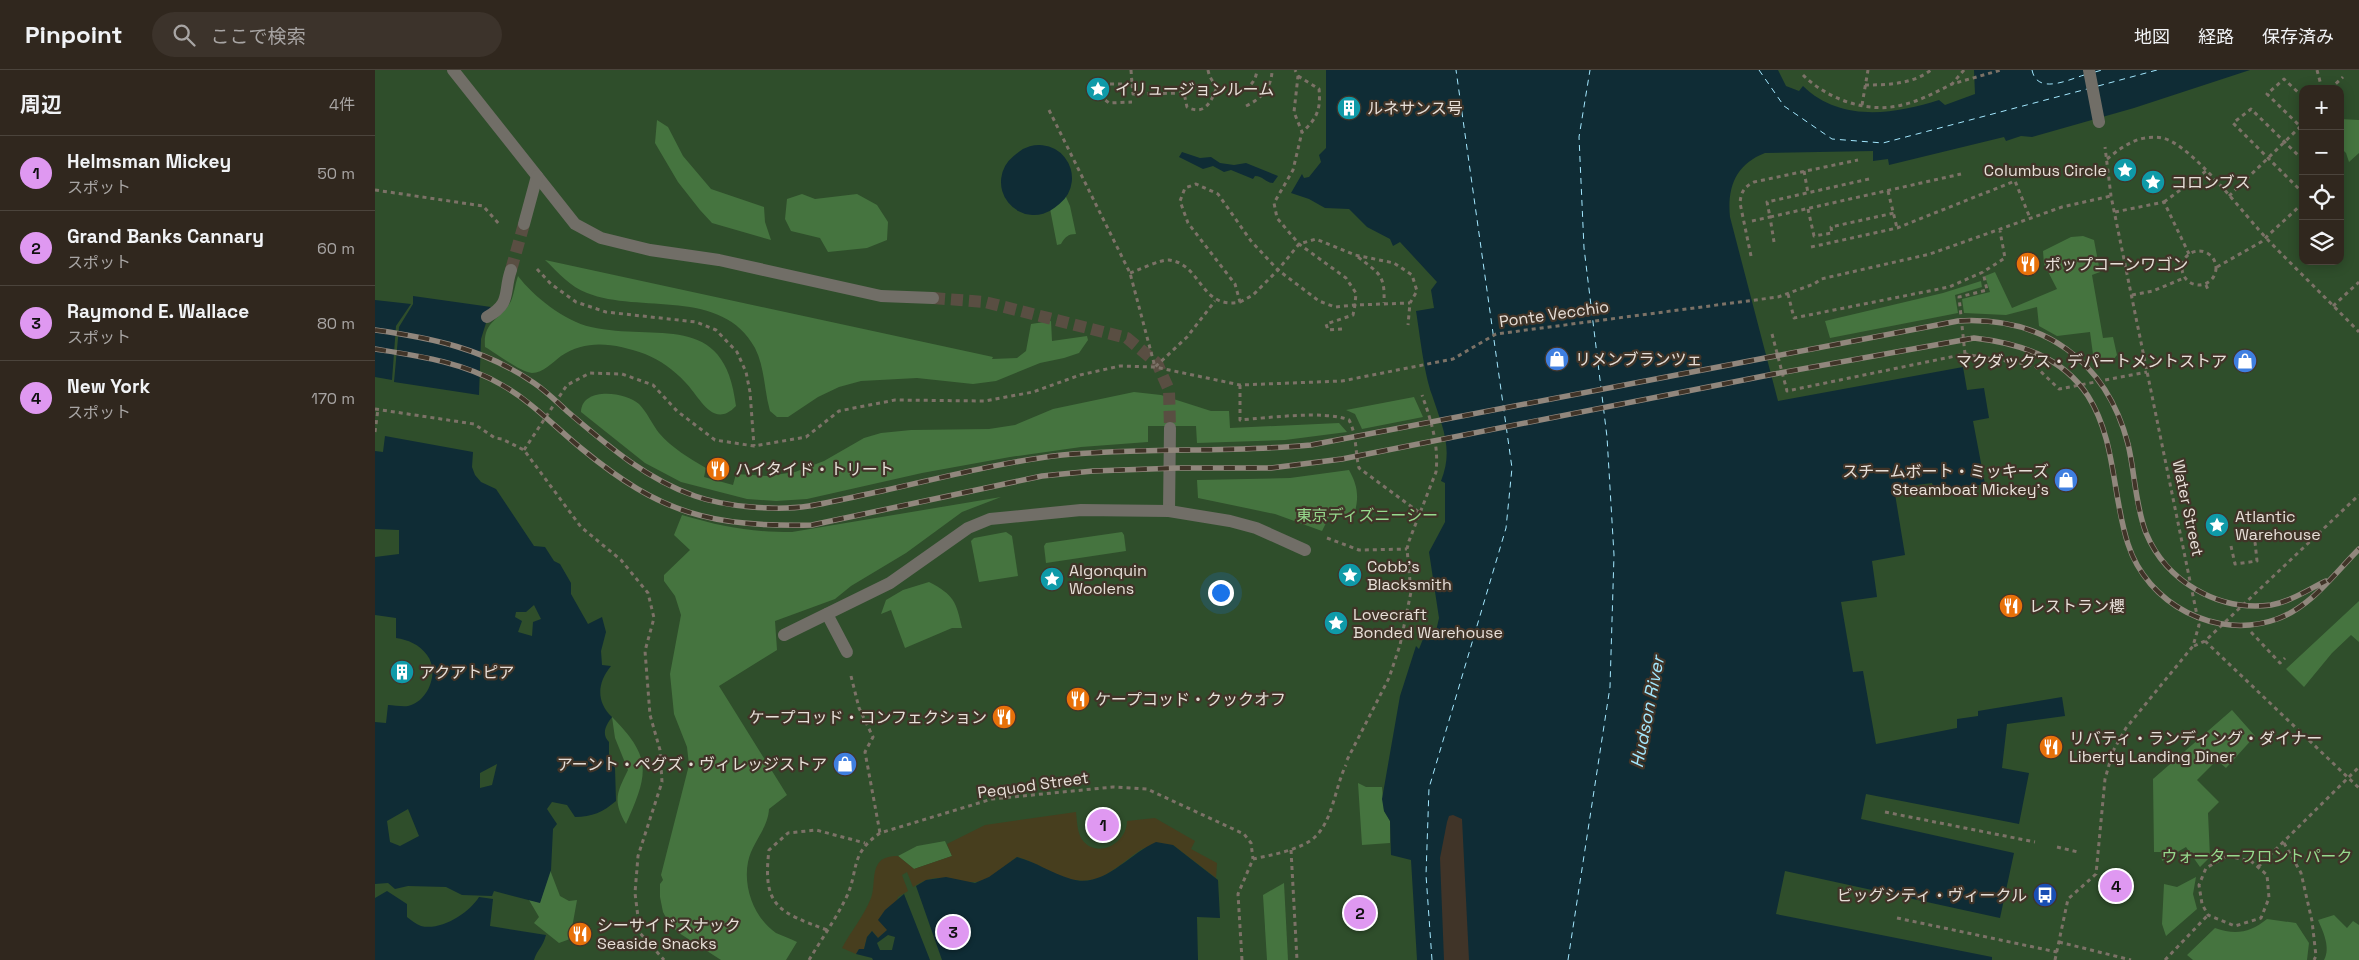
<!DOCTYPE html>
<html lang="ja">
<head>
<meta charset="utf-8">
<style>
  :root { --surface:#30271e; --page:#3c332b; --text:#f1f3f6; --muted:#a8a5a4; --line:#4b443c; --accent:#df98f1 }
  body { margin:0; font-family:"Space Grotesk","Noto Sans JP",sans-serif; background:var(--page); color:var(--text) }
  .controls { position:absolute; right:15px; top:15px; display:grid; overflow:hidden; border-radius:10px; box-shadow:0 2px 12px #0003 }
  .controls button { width:45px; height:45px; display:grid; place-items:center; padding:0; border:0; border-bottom:1px solid var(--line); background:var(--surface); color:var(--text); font:25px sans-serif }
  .you { position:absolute; left:845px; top:522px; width:18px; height:18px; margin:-12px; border:4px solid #fff; border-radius:50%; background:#1a73e8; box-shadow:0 0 0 8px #1a73e833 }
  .badge { display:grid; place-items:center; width:32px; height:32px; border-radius:50%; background:var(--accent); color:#111; font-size:16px; font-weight:700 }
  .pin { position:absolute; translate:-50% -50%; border:2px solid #fff; box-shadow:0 1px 5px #0006 }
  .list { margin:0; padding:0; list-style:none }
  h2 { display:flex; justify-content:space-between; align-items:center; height:65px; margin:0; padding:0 20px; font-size:21px }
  h2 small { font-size:16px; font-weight:400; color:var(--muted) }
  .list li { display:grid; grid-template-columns:32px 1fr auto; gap:15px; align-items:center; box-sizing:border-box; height:75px; padding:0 20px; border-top:1px solid var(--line) }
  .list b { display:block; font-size:19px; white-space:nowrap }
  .list p { margin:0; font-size:16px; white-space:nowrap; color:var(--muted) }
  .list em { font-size:16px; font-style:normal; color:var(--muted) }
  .icon { flex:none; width:28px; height:28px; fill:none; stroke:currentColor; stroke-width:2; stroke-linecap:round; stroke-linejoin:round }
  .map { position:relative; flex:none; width:1984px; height:890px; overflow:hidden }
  header { display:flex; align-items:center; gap:30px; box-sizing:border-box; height:70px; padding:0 25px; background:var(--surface); border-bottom:1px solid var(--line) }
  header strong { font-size:24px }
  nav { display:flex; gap:28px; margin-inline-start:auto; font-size:18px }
  .search { width:350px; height:45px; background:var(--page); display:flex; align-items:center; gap:12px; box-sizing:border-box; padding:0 18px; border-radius:28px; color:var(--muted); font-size:19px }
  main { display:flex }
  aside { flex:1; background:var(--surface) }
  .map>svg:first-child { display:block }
</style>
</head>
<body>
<header>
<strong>Pinpoint</strong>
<div class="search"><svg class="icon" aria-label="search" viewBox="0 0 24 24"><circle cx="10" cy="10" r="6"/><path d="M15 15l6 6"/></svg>ここで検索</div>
<nav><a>地図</a><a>経路</a><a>保存済み</a></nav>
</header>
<main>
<aside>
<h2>周辺<small>4件</small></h2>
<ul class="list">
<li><span class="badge">1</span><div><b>Helmsman Mickey</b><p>スポット</p></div><em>50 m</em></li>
<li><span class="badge">2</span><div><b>Grand Banks Cannary</b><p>スポット</p></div><em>60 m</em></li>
<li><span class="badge">3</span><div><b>Raymond E. Wallace</b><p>スポット</p></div><em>80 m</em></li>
<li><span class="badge">4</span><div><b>New York</b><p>スポット</p></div><em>170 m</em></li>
</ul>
</aside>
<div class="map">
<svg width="1984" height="890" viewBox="0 0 1984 890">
  <rect width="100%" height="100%" fill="#403428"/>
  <path fill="#2f4e2b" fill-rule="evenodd" d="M0 0H1984V890H0ZM1928 19H1965V191H1928Z"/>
  <g fill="#45743f">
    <path d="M1965 49 1984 50V83L1974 92 1971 83 1965 77Z"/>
    <path d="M282 50 293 57 308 86 336 119 389 137 390 152 396 170 337 153 325 140 303 112 280 73Z"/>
    <path d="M684 111 695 136 701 164C693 164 690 167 686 174L682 175 671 118Z"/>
    <path d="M427 124 440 129 482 124 502 135 513 152 512 170 492 178 453 182 445 168 416 161 410 149 412 129Z"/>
    <path d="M1708 166 1719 170 1725 202 1717 205 1728 268 1738 267 1742 285 1738 290 1719 292 1715 262 1682 266 1664 256 1662 237 1631 245 1589 243 1587 229 1615 222 1610 206 1620 202 1637 238 1682 219 1669 194 1668 181 1696 167Z"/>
    <path d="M170 190 618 287 617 289 642 288 651 281 656 254 676 251 677 271 712 266 713 270 704 283 689 288 665 293 621 311 598 314 542 308 486 311 464 317 443 327 413 347H402L395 341C389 320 390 298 380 278 347 217 265 244 212 223 195 217 183 202 170 190Z"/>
    <path d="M143 206C158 226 189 251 216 257 281 272 350 239 361 336 338 360 325 327 310 312 299 300 285 290 270 284 242 274 212 268 186 286 178 292 168 303 157 303 145 302 121 283 110 277 108 251 123 252 135 233 139 226 140 214 143 206Z"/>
    <path d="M1606 211 1607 217 1580 225 1583 243 1455 268 1450 251 1568 223Z"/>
    <path d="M759 322 786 325 836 341H854L855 358 964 353 972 362 910 370 822 373 821 356H773V372L706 377 635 387 547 403 432 429 401 431 372 429 306 412 270 393 206 342C207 316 251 322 264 334 272 342 277 354 284 363 297 378 314 388 331 398L329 407 358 415 361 404 393 406 420 402 449 391 489 368 506 363 536 360 614 359 640 355 678 339Z"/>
    <path d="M1039 327 1048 347 987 359 980 344 971 340Z"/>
    <path d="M974 400C984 418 984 429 978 449L958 439 947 461 900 444 823 428 822 410 915 408Z"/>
    <path d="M626 427 587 442 531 483 476 516 460 529 400 551 402 580 344 616 412 725 394 739C393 759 377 772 373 792 368 817 379 848 401 863 408 866 416 869 422 872L411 890H346L304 863 295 855 288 842 285 827V814L288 810 286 805 314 695 312 677 299 644 295 604 306 545 300 526 289 511V505L315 480 299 465 307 445C348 457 374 462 417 462Z"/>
    <path d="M631 462 637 466 643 506 604 512 596 471 599 468Z"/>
    <path d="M747 462 749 465 751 481 671 493 669 476 671 473Z"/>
    <path d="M554 512C579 525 581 531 587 558H577L530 578 516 540 506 544 511 530 528 520Z"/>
    <path d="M1984 531V572L1976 565 1957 583 1929 617 1911 599Z"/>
    <path d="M1857 640 1880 666 1851 698 1842 690 1822 710 1844 732 1833 743 1835 787 1825 797 1811 777 1787 791 1786 782H1779L1778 709Z"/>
    <path d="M237 647C278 688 273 704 251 754 238 731 241 724 253 700L240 668Z"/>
    <path d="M983 713 991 717H1007L1009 741 1015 751V773L987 775Z"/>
    <path d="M570 771 577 786 539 799 523 786 542 776Z"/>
    <path d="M175 800 185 826 194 831 202 830 195 869 184 873 159 853 164 847 154 830 165 832Z"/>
    <path d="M1821 807 1818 824 1822 839 1791 866 1787 854 1789 814 1802 817Z"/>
    <path d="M909 813 913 890H892L888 825Z"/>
    <path d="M1959 845 1972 858 1978 851 1984 855V890H1949C1956 878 1948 861 1943 850Z"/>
    <path d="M1892 849 1921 853 1934 873 1932 890H1818L1812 885 1840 858C1860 865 1875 863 1892 849Z"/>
  </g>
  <path fill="#473e1e" d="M701 742C702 751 702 765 709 772 724 788 752 773 752 751L780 748 820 771 816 779 842 793 841 808 798 775C788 776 771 775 764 781 743 795 727 815 699 810 678 807 663 792 642 787 630 795 614 813 598 812 573 812 563 800 538 817L532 802 527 805 533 821 523 827 513 860 503 868 497 861 492 867 489 879H484L481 884 467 878C476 861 489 846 496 828 500 817 497 803 503 794 507 787 516 786 523 786L539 799 577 786 572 774 610 755Z"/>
  <g fill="#0f2c35" fill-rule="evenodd">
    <path d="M951 0H1403L1411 16 1424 21 1428 16C1466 53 1520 44 1564 30L1570 35 1600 24 1599 0H1875L1759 38 1657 67 1646 66 1631 71 1629 67 1514 95 1513 89 1498 91V81L1390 83C1361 94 1352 117 1355 147L1403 331 1588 297 1592 320 1609 318 1614 348 1598 351 1610 414 1560 422 1557 413 1519 418 1530 485 1497 491 1502 527 1466 532 1478 602 1488 601 1501 674 1582 658V649L1603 646V641L1687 627 1690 646 1632 654 1627 698 1654 703 1644 754 1491 724 1486 749 1639 783 1625 848 1410 801 1401 844 1617 887V890H1042L1036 790 1016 785 1015 751 1009 741 1007 729 1025 626 1041 576 1044 579 1048 569 1059 570 1064 548 1054 482 1070 452V413L1066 411C1079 379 1067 356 1057 325 1049 303 1045 266 1041 241L1059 238 1056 220 1062 212 1025 172 1018 176 1015 169 992 157 974 139 950 138 934 129 916 123 927 104 929 108 934 107 946 92 944 85 951 78Z"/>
    <path d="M807 82 825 88 836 87 845 93 859 95 871 93 903 106 898 113C891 113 888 106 880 106L878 109 856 100 849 102 838 96 828 99 804 87Z"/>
    <path d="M38 226 116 237 106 269 104 325 19 312 24 257 38 234Z"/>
    <path d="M0 230 36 234 21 256 17 310 0 307Z"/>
    <path d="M10 366 98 382 97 397 100 405 106 412 121 419 159 476 170 477 179 491 185 494 196 513V524L213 554 227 547 231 562 226 581 227 595 236 596C222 613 221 632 237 647 231 655 226 664 234 672V684L240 698 241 731C228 742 217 747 200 747L192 735 177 732 172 739 182 754 178 759 176 800 165 833 119 821 117 826 87 825 71 817 33 816 20 819 13 813 0 814V652L11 653 13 635C19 635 27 637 33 636 53 632 65 602 52 585 44 574 33 570 21 568V548L0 545V487L24 484V460L0 459V381L8 382ZM159 535 166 549 158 552 157 566 143 562 147 551 140 547 141 542H151ZM122 694 117 715 105 718V703ZM33 739 44 766 25 776 15 772 12 751Z"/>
    <path d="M781 772 798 775 843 810 845 848 822 847 823 890H567L541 816 551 810 571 807 600 813 614 807 642 787C661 792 676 803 696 809 729 819 753 784 781 772Z"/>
    <path d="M12 821 32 834V847C36 850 41 854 46 856 66 861 94 843 104 827L118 829 115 856 171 865C168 877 162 880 159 890H0V828Z"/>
    <path d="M529 824 555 890H498L497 888 481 884 484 879H489L492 867 497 861 503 868 512 860 503 850 510 840ZM513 865 520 867 517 880H505L502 873Z"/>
  </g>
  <path fill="#403428" d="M1078 745 1087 749 1094 890H1069L1065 788 1072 752 1074 746Z"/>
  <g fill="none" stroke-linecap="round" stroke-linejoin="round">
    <path stroke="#0f2c35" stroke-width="66" d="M659 112 664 108"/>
    <g stroke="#a3e8ff" stroke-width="1" stroke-dasharray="6 5" stroke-linecap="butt">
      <path d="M1384 0 1409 36 1457 69 1508 73 1712 19"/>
      <path d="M1657 0C1662 25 1693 10 1709 5"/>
      <path d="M1720 2 1727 0"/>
      <path d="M1723 16 1782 0"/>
      <path d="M1057 890 1051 805 1054 718 1131 458 1137 398 1081 0"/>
      <path d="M1193 890 1235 617 1239 485 1232 367 1209 178 1204 67 1215 0"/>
    </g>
    <g stroke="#594e42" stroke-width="12" stroke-dasharray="12 6" stroke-linecap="butt">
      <path d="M136 200 149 154"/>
      <path d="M558 228 610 232 752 268 782 293 794 320 795 358"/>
    </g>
    <g stroke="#7c7267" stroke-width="3" stroke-dasharray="4 4" stroke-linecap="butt">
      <path d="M756 0 757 14H718V27L725 26 734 33 757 32"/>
      <path d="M833 0C838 28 879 30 882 0"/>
      <path d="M1589 0 1577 14 1626 0"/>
      <path d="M1942 0 1947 19"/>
      <path d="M1428 5C1452 29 1493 44 1527 35 1545 31 1561 22 1577 14"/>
      <path d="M923 6 944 19C946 39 942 49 927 62"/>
      <path d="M757 14 758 24 809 23 812 37C830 46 836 32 842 17"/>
      <path d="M1490 15C1513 15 1538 14 1556 0"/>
      <path d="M1955 19 1968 7"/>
      <path d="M1928 27 1909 9 1892 24 1928 59"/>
      <path d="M1487 35 1493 0"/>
      <path d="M871 36C886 29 897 17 897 0"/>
      <path d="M674 40 755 203 780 297 812 267 840 231"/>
      <path d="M1732 89C1748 76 1764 64 1787 68 1816 73 1871 147 1893 170 1923 201 1954 231 1984 262"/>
      <path d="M1928 90 1876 39 1858 53 1928 123"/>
      <path d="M1429 101 1433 123"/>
      <path d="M1494 109 1392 132 1395 147 1586 104"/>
      <path d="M0 120 108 136 124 154"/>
      <path d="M1513 121 1522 158"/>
      <path d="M1854 126 1928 54"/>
      <path d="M1789 132 1831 101"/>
      <path d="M1433 139 1439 166 1457 163 1456 157 1519 143"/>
      <path d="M1740 142 1789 132 1814 184"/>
      <path d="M1377 151 1395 147 1399 172"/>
      <path d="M1436 177 1522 158 1640 111 1655 148"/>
      <circle cx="1824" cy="198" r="17"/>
      <path d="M1376 186 1365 133C1366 122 1369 117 1379 112L1483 90"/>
      <path d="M983 187C1005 204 1010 205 1009 233"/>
      <path d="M1842 197 1886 172 1928 133"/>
      <path d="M162 199 176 214 201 232 231 242 321 252 341 260 362 282 371 302 375 322 379 376"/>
      <path d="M755 203C764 200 786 189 794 190 827 194 825 240 865 232L860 214 813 153 805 131 810 118 821 114 843 124 876 171 903 200 944 231 960 237 980 235 981 223 971 208 924 174 902 148 899 133 918 100 927 62 919 42 923 6 920 0"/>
      <path d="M1831 215 1834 222"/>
      <path d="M1413 224 1419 248 1574 217 1608 202 1630 188 1625 161"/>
      <path d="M1757 225 1778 221 1809 208"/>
      <path d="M865 232 878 225 903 200 924 174 941 169 980 185 1019 193 1037 205 1042 221 1035 233 1033 255"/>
      <path d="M1958 236 1984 212"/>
      <path d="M967 259 953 260 951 254 978 245 980 235 1035 233"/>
      <path d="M1397 264 1412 321 1590 284 1660 296 1684 319 1772 302"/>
      <path d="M1590 284 1584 227 1612 220 1608 202"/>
      <path d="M865 315V350C891 348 951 340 974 350 982 365 980 382 984 398L1045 443"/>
      <path d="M0 339 99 354 120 368 127 369 149 380 206 457 246 490 273 523 279 548 270 581 275 645 285 680 287 712 263 786 260 823 265 863 289 890"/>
      <path d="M0 362 3 339"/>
      <path d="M149 380 192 315 215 303 247 304 278 315 302 341 340 370 379 376 431 367 464 341 520 330 610 331 658 322 705 305 745 296 780 297 865 315 967 311 1078 289 1121 264 1403 227 1439 214 1446 209 1555 184 1687 137 1736 126"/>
      <path d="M952 468 984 480 1032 479"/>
      <path d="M1856 476 1860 494 1882 491 1880 472"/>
      <path d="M1876 562 1905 593 1910 588"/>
      <path d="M1830 571 1984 718"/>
      <path d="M1819 576 1830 571 1984 425"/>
      <path d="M476 606 484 638 498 667 490 682 505 763"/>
      <path d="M972 690 1014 608 1025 575 1036 522 1032 479 1034 471 1061 402C1064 375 1056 350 1047 325"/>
      <path d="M1510 742 1660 772"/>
      <path d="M1909 773 1926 803 1937 851 1941 886 1939 890"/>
      <path d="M1682 777 1703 782"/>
      <path d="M916 780 922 890"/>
      <path d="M1852 786 1876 791 1892 805 1894 828 1886 848 1860 856 1833 845 1827 834 1824 815 1831 798Z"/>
      <path d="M878 789C896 785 926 780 940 767 958 750 960 717 971 695"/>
      <path d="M1883 797 1984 697"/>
      <path d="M1522 848 1682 882"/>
      <path d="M452 860C404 842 387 837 394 780L413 763 441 760 490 773"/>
      <path d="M1684 872 1756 890"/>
      <path d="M434 890C446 870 460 850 470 830 485 801 473 785 505 763L617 729 738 717 772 719 869 764 876 773 878 789"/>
      <path d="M867 890 863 824 878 789"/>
      <path d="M1680 890 1693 829 1721 804 1730 709 1738 681 1751 658 1818 576 1824 555 1736 126 1730 77"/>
      <path d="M1790 890 1833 845"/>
    </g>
    <g stroke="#716e67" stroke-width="12">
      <path d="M78 0 200 154 226 168 275 180 344 190 506 226 558 228"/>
      <path d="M1714 0 1724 52"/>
      <path d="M149 154 162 106"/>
      <path d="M112 247C137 233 128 223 136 200"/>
      <path d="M794 441 795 358"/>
      <path d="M452 544 472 582"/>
      <path d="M409 565 515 513 593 458 615 449 706 440 794 441 855 451 881 458 930 480"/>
    </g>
    <g stroke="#91877d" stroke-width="5.5">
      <g id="rail">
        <path d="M0 260C57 268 110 279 159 313 171 321 182 332 193 342 232 375 271 409 320 426 351 437 402 441 434 436 458 432 482 426 507 421 566 408 626 392 687 385 770 377 853 383 936 375L1583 251C1668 246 1731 290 1753 374 1760 403 1760 434 1771 463 1791 511 1843 542 1896 535 1915 532 1934 519 1951 511"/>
        <path d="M0 279C44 286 88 292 127 315 157 332 180 357 207 379 286 444 336 457 437 455L667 406 718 401 803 398H896L967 389 1399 304 1599 268C1643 273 1687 286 1713 326 1741 370 1737 425 1753 474 1772 534 1841 571 1902 549 1936 537 1959 504 1984 479"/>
      </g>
    </g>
    <use href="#rail" stroke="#403428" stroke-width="4" stroke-dasharray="11" stroke-linecap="butt"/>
  </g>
  <defs>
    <g id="sight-disc" transform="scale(1.25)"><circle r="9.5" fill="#0f9aa8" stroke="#403428"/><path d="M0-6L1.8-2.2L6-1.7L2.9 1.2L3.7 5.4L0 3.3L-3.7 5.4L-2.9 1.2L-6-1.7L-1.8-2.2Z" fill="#fff"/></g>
    <g id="building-disc" transform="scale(1.25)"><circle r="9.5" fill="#0f9aa8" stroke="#403428"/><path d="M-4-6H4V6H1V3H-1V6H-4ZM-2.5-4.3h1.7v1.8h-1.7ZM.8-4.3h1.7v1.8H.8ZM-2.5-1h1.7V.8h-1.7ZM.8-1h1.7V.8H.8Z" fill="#fff"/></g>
    <g id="restaurant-disc" transform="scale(1.25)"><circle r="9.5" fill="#e8710a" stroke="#403428"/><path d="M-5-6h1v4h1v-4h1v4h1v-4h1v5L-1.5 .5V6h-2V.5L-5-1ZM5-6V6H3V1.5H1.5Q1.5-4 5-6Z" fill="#fff"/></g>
    <g id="shop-disc" transform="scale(1.25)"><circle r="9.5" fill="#3f7fe0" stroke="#403428"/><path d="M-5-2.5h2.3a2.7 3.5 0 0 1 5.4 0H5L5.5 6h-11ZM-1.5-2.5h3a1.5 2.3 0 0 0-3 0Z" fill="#fff"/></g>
    <g id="bus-disc" transform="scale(1.25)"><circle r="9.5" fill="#1a4fb4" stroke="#403428"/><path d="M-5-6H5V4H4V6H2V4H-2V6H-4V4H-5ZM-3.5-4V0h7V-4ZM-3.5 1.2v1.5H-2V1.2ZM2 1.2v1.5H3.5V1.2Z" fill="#fff"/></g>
  </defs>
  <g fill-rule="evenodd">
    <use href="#sight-disc" x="723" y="19"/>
    <use href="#building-disc" x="974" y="38"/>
    <use href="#sight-disc" x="1750" y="100"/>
    <use href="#sight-disc" x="1778" y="112"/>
    <use href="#restaurant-disc" x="1653" y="194"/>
    <use href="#shop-disc" x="1182" y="289"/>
    <use href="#shop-disc" x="1870" y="291"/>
    <use href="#restaurant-disc" x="343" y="399"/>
    <use href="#shop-disc" x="1691" y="410"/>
    <use href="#sight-disc" x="1842" y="455"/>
    <use href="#sight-disc" x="975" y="505"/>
    <use href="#sight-disc" x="677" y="509"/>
    <use href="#restaurant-disc" x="1636" y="536"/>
    <use href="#sight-disc" x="961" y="553"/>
    <use href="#building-disc" x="27" y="602"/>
    <use href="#restaurant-disc" x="703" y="629"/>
    <use href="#restaurant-disc" x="629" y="647"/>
    <use href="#restaurant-disc" x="1676" y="677"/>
    <use href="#shop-disc" x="470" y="694"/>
    <use href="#bus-disc" x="1670" y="825"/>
    <use href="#restaurant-disc" x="205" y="864"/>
  </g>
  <g text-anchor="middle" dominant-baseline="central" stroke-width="4.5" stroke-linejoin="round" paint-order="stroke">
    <g font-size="16" fill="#e7dfd8" stroke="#403428" text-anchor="start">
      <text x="740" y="19">イリュージョンルーム</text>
      <text x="992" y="38">ルネサンス号</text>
      <text x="1732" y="100" text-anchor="end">Columbus Circle</text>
      <text x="1796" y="112">コロンブス</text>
      <text x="1670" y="194">ポップコーンワゴン</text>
      <text x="1200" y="289">リメンブランツェ</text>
      <text x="1852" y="291" text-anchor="end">マクダックス・デパートメントストア</text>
      <text x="360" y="399">ハイタイド・トリート</text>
      <text x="1674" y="401" text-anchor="end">スチームボート・ミッキーズ<tspan x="1674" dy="18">Steamboat Mickey's</tspan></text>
      <text x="1860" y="446">Atlantic<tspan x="1860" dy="18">Warehouse</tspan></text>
      <text x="992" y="496">Cobb’s<tspan x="992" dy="18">Blacksmith</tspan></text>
      <text x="694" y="500">Algonquin<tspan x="694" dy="18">Woolens</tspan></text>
      <text x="1654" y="536">レストラン櫻</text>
      <text x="978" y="544">Lovecraft<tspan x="978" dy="18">Bonded Warehouse</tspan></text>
      <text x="44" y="602">アクアトピア</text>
      <text x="720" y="629">ケープコッド・クックオフ</text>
      <text x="612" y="647" text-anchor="end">ケープコッド・コンフェクション</text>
      <text x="1694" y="668">リバティ・ランディング・ダイナー<tspan x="1694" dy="18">Liberty Landing Diner</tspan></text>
      <text x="452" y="694" text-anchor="end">アーント・ペグズ・ヴィレッジストア</text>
      <text x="1652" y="825" text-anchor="end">ビッグシティ・ヴィークル</text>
      <text x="222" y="855">シーサイドスナック<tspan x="222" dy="18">Seaside Snacks</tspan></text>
    </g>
    <g font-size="16" fill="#e7dfd8" stroke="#403428">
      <text transform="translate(1179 244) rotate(-8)">Ponte Vecchio</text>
      <text transform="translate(1813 438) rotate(78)">Water Street</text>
      <text transform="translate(658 715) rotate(-8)">Pequod Street</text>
    </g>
    <g font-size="16" fill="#96da8d" stroke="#403428">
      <text x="992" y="445">東京ディズニーシー</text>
      <text x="1882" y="786">ウォーターフロントパーク</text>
    </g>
    <g font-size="18" font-style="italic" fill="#a3e8ff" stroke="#403428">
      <text transform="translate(1272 642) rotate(-79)">Hudson River</text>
    </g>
  </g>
</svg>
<div class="controls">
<button>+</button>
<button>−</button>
<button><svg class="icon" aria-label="locate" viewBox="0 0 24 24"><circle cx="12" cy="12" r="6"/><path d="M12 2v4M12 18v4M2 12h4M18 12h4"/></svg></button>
<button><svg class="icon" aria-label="layers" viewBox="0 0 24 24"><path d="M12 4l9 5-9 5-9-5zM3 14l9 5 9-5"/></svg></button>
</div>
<div class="you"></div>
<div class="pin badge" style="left:728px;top:755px">1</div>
<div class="pin badge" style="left:985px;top:843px">2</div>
<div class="pin badge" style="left:578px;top:862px">3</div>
<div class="pin badge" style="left:1741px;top:816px">4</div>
</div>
</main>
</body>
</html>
